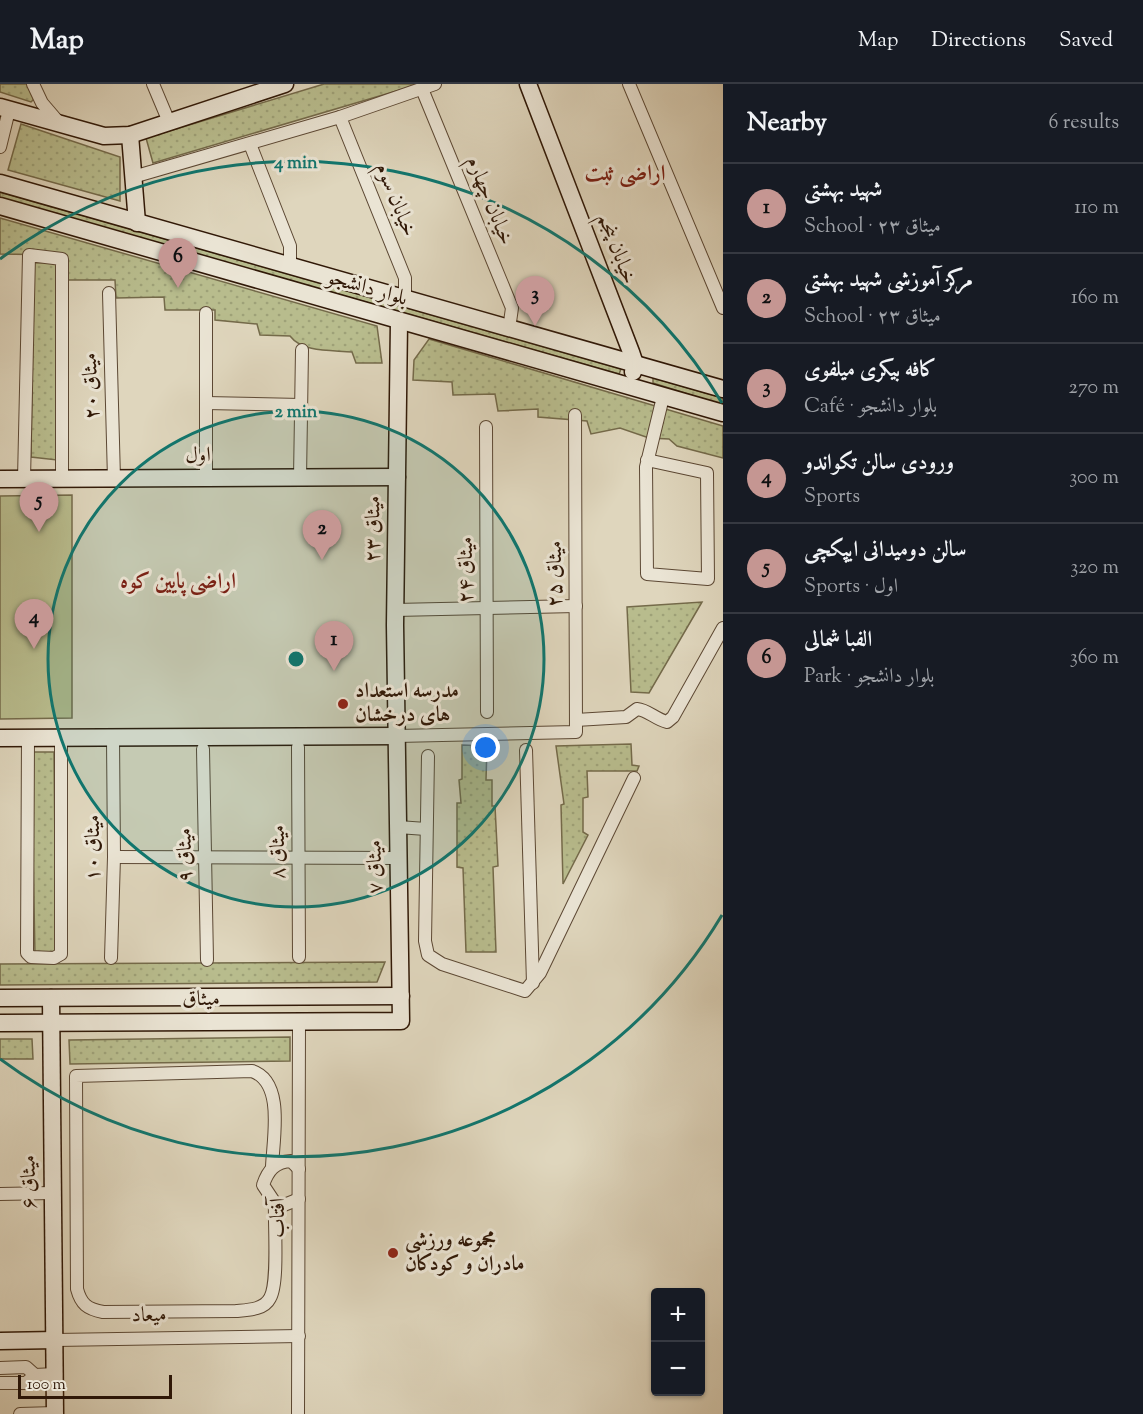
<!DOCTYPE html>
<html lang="en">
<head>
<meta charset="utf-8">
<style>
  :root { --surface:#171b24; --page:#20242c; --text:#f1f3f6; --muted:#9ea1a6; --line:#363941; --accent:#c59692 }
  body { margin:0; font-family:"Sorts Mill Goudy",Amiri,serif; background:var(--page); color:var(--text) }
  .controls { position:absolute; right:18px; bottom:18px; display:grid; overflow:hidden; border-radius:6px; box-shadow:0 2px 4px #0004 }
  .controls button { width:54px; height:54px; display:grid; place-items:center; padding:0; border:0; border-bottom:2px solid var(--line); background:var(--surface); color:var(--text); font:30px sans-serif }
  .scale { position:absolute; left:18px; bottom:15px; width:154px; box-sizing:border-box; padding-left:6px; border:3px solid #301807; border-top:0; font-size:16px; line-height:21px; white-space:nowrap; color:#301807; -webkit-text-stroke:4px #eae4d4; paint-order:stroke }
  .you { position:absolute; left:486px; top:664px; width:21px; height:21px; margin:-15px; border:4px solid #fff; border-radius:50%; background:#1a73e8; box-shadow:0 0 0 9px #1a73e833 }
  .badge { display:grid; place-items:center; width:39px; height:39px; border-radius:50%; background:var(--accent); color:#111; font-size:20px; font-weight:700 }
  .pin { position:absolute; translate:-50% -50px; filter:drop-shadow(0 2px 3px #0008) }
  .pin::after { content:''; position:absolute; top:32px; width:21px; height:18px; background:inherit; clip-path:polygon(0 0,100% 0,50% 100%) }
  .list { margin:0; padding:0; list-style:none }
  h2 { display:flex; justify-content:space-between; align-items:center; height:78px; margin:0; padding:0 24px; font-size:26px }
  h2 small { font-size:20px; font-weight:400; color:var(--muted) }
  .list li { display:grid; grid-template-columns:39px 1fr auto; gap:18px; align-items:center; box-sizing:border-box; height:90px; padding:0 24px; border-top:2px solid var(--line) }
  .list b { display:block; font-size:22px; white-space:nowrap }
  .list p { margin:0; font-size:20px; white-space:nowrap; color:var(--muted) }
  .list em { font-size:20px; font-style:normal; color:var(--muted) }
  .map { position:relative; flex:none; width:723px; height:1330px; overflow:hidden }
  header { display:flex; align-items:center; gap:36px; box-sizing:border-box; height:84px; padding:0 30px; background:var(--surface); border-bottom:2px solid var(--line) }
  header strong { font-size:28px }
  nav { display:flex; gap:33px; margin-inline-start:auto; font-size:21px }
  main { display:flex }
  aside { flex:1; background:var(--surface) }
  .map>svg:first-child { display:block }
</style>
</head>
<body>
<header>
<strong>Map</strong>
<nav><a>Map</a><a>Directions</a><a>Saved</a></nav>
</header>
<main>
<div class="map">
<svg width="723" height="1330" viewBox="0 0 723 1330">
  <defs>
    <pattern id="grass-dots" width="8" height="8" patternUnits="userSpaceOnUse" patternTransform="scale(1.5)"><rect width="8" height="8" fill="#b8bc8d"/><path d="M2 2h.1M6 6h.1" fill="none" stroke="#9ea178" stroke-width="1.8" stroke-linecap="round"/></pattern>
  </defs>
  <rect width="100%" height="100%" fill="#dfd6bd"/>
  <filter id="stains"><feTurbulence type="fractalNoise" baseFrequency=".00333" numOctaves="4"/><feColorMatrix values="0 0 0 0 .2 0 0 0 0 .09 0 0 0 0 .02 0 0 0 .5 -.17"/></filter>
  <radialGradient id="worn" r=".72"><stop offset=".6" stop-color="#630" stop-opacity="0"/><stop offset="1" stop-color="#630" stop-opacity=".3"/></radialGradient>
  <g fill="url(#grass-dots)" stroke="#746a4a" stroke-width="1.5">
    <path d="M0 0H27L34 15 31 18 0 8Z"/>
    <path d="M324 0H420L153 79 146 54Z"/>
    <path d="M21 40 120 73V117L8 86Z"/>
    <path d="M0 108 621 285 619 290 0 114Z"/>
    <path d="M0 134 377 242 382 279H356L352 268C332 266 303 269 290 252L260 251 257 240 215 236V226H165L164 213 116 214 115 196H67L61 171 0 170Z"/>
    <path d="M56 178 57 376 31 373 34 179Z"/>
    <path d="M429 255 723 342V374L677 362 669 355 649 354 620 344 591 350 587 337 538 333V325L498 327 495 310 453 311 452 298 413 296 414 276Z"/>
    <path d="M653 294 723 314V321L653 299Z"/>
    <path d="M702 518 649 609 631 608 627 523Z"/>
    <path d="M631 660 632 681 639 682 637 687H587L588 713 583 714V748L588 751 563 800 561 721 564 720 556 662Z"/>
    <path d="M462 661 487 662 486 696H492V722H495L498 782 493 783 496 868H466L463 784 457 783V719H461L459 696 462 695Z"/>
    <path d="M31 668H54L56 867 35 871Z"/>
    <path d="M385 878 377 898 0 901V880Z"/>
    <path d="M290 953V977L70 980 69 956Z"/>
    <path d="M0 955H32L33 975H0Z"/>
  </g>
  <path fill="#b8bc8d" stroke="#746a4a" stroke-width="1.5" d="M72 411V634L0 635V412Z"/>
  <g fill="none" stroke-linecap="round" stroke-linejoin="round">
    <g stroke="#5c4834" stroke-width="14">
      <g id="street">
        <path d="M33 0 42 19 60 40"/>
        <path d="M153 0 169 38"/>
        <path d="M629 0 723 224"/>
        <path d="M422 5 512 224 509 245"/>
        <path d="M340 33 405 194V216"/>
        <path d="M250 60 290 162V183"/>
        <path d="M0 63 9 26"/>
        <path d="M133 93 340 33 435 0"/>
        <path d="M109 209 114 395"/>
        <path d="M206 319 301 321"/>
        <path d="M486 343 487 628"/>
        <path d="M647 376 707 389 708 495 647 490 646 383 663 313"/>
        <path d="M206 394V229"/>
        <path d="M300 394 302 266"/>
        <path d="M24 395 29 171 62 175V394"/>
        <path d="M395 526 576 522"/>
        <path d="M576 636 626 633 637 625C648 626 655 635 667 638L673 633 723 544"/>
        <path d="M397 652 576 648 575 331"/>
        <path d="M28 654 27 869 31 873 54 874 61 870V654"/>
        <path d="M298 663 299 873"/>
        <path d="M203 665 207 876"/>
        <path d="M526 666 533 899"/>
        <path d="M428 672 425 857 428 871 442 880 525 907 540 889 634 694"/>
        <path d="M398 743 426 745"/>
        <path d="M114 773 399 774"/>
        <path d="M111 874 114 773 113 654"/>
        <path d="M272 1083C273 1055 285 998 252 987L76 992 77 1205C81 1220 87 1225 103 1228L236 1227C247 1226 264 1226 270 1214 279 1199 274 1139 275 1119"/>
        <path d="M299 1085 291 1077C275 1078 268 1086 263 1101L275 1119 284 1121 299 1115"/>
        <path d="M0 1110 52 1109"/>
        <path d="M56 1256 299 1252"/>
        <path d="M0 1284 26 1283 35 1291"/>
        <path d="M0 1299H26L35 1291 55 1290"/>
        <path d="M20 1330 55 1329"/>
        <path d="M298 1330 299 938"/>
      </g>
    </g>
    <g stroke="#301807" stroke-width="19">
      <g id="secondary">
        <path d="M528 0 631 268 635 280 633 288"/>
        <path d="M0 23 104 52 130 51 285 0"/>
        <path d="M130 51 137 139"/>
        <path d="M0 99 723 305"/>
        <path d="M0 122 723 329"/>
        <path d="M0 395 397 393"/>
        <path d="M0 654 397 652"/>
        <path d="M0 914 401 912"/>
        <path d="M51 914 55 1330"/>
        <path d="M0 939 401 937 395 541 399 238"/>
        <path d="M0 1257 56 1256"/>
      </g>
    </g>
    <use href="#street" stroke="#eae4d4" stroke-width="12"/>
    <use href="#secondary" stroke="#eae4d4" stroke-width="16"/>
  </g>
  <circle cx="296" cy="575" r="248" fill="#0f766e" fill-opacity=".12"/>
  <g fill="none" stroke="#0f766e" stroke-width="3">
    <circle cx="296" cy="575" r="248"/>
    <path d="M722 831A497 497 0 0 1 0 975M0 175A497 497 0 0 1 722 319"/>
  </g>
  <g fill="#8f2418" stroke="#eae4d4" stroke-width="2">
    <circle cx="343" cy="620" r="6"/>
    <circle cx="393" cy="1169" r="6"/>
  </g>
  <g text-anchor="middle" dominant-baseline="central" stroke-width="6" stroke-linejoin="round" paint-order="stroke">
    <g font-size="21" fill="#301807" stroke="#eae4d4">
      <text transform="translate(395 116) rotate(68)">خیابان سوم</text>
      <text transform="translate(489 117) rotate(68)">خیابان چهارم</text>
      <text transform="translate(616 165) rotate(69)">خیابان پنجم</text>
      <text transform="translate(367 205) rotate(16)">بلوار دانشجو</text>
      <text transform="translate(92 302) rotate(-92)">میثاق ۲۰</text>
      <text x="198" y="372">اول</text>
      <text transform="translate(374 445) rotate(-89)">میثاق ۲۳</text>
      <text transform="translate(467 486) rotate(-90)">میثاق ۲۴</text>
      <text transform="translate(556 490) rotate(-90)">میثاق ۲۵</text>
      <text transform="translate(94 764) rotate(-90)">میثاق ۱۰</text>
      <text transform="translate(279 768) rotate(-90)">میثاق ۸</text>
      <text transform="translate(186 771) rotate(-91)">میثاق ۹</text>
      <text transform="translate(376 783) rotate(-91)">میثاق ۷</text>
      <text x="201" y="916">میثاق</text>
      <text transform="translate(30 1098) rotate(-91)">میثاق ۶</text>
      <text transform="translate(279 1134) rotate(-90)">آفتاب</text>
      <text transform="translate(149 1232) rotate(-1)">میعاد</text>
    </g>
    <g font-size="21" font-weight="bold" fill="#301807" stroke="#eae4d4" text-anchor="start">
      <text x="355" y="608">مدرسه استعداد<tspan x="355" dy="24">های درخشان</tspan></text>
      <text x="405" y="1157">مجموعه ورزشی<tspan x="405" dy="24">مادران و کودکان</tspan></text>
    </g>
    <g font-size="22" font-weight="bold" fill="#7a1f14" stroke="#eae4d4">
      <text x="625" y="91">اراضی ثبت</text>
      <text x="178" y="499">اراضی پایین کوه</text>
    </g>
  </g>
  <circle cx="296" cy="575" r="9" fill="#0f766e" stroke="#eae4d4" stroke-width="3"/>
  <g font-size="18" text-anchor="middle" font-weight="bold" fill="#0f766e" stroke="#eae4d4" stroke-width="6" stroke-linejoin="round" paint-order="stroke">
    <text x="296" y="84">4 min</text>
    <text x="296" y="333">2 min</text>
  </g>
  <rect width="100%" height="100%" filter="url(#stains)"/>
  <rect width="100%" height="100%" fill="url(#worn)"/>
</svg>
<div class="controls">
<button>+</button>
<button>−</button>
</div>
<div class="scale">100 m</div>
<div class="you"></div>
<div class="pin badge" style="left:334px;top:587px">1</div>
<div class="pin badge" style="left:322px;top:476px">2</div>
<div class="pin badge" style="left:535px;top:242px">3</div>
<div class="pin badge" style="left:34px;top:565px">4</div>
<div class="pin badge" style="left:39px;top:448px">5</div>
<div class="pin badge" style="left:178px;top:204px">6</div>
</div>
<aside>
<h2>Nearby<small>6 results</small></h2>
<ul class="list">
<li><span class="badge">1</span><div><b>شهید بهشتی</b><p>School · میثاق ۲۳</p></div><em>110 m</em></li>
<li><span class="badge">2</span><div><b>مرکز آموزشی شهید بهشتی</b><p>School · میثاق ۲۳</p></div><em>160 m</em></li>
<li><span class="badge">3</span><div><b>کافه بیکری میلفوی</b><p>Café · بلوار دانشجو</p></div><em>270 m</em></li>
<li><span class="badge">4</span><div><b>ورودی سالن تکواندو</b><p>Sports</p></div><em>300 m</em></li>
<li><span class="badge">5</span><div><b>سالن دومیدانی ایپکچی</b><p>Sports · اول</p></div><em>320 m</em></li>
<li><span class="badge">6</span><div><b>الفبا شمالی</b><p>Park · بلوار دانشجو</p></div><em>360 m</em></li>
</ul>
</aside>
</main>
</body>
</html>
